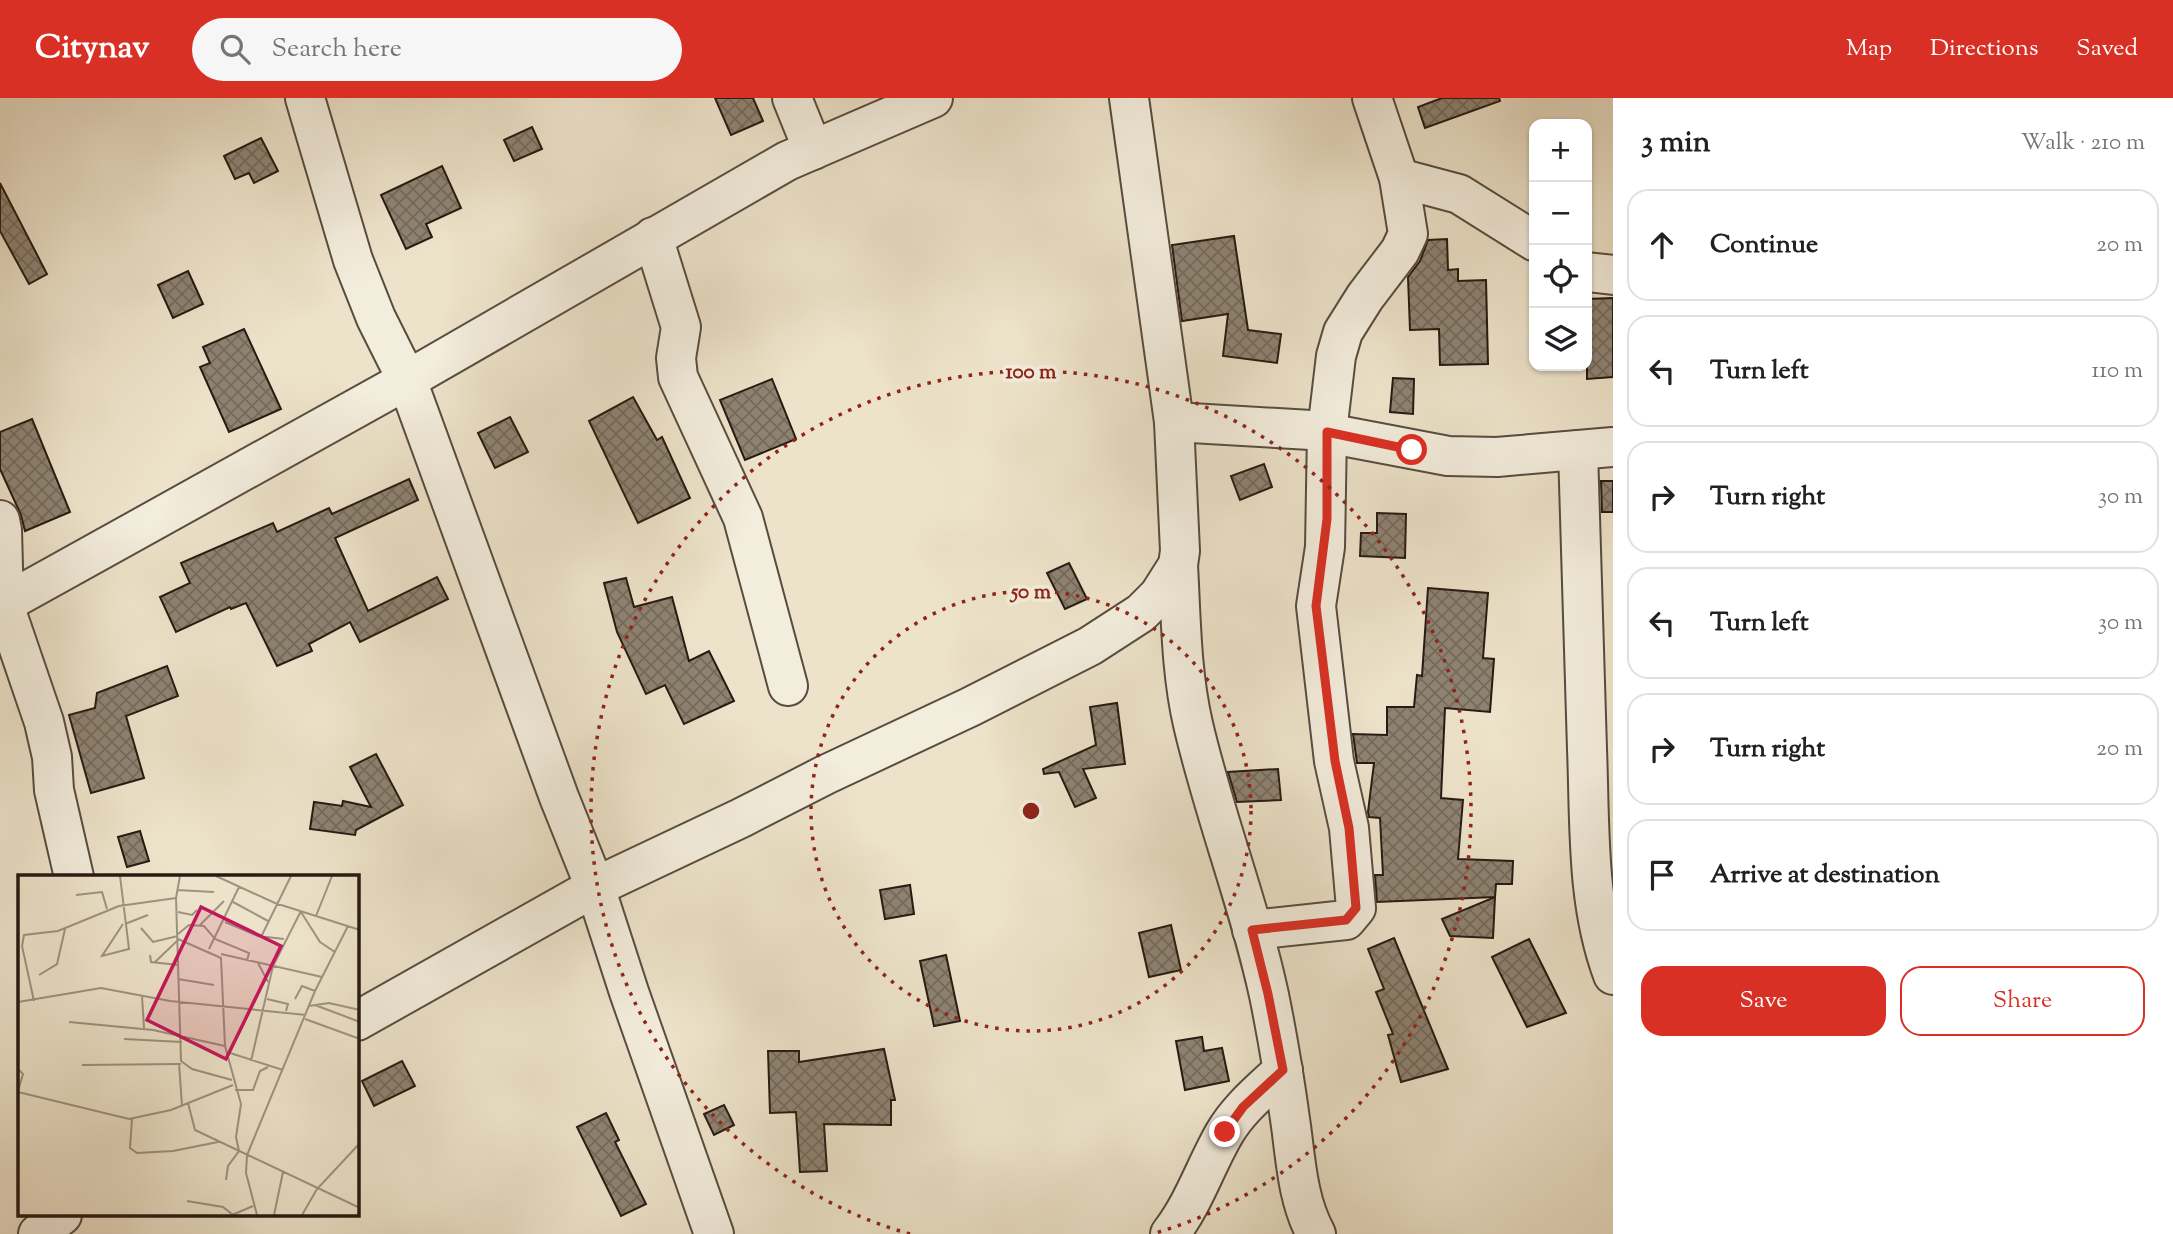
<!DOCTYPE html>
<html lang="en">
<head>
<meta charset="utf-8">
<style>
  :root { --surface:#fff; --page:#f6f6f6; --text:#202124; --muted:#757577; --line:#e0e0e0; --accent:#d93025 }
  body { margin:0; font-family:"Sorts Mill Goudy",serif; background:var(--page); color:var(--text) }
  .controls { position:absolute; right:21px; top:21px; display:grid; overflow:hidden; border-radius:14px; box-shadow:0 2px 5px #0004 }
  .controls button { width:63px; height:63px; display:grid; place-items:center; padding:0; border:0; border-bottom:2px solid var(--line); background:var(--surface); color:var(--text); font:35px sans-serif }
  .stop { position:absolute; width:21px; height:21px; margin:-16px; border:5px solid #d93025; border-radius:50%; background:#fff }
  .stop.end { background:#d93025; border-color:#fff; box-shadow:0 2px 7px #0008 }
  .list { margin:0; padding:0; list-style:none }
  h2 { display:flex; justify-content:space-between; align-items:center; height:91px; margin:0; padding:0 28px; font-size:30px }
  h2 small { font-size:23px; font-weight:400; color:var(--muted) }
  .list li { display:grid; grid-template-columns:46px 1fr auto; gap:21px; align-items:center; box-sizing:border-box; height:112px; margin:0 14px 14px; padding:0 14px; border:2px solid var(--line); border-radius:21px }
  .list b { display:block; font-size:26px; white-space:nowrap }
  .list em { font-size:23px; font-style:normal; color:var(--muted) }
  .actions { display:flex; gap:14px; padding:21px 28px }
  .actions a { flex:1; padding:16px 0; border:2px solid var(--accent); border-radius:21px; text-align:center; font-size:24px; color:var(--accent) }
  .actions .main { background:var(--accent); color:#fff }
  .icon { flex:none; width:38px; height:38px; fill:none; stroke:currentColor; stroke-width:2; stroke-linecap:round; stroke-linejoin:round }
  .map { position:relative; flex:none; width:1613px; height:1136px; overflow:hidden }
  header { display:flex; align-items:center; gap:42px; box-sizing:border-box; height:98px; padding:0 35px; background:var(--accent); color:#fff }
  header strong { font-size:33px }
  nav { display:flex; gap:38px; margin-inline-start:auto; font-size:24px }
  .search { width:490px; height:63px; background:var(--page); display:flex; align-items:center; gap:18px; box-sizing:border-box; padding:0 24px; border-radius:38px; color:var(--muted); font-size:26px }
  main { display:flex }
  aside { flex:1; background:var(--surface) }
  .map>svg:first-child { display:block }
</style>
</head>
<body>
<header>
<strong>Citynav</strong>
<div class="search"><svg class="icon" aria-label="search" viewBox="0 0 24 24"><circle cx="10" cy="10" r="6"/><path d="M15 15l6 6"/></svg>Search here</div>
<nav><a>Map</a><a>Directions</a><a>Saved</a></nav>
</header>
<main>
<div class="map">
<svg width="1613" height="1136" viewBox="0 0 1613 1136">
  <defs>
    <pattern id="building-cross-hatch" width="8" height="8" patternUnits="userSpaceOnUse" patternTransform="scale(1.75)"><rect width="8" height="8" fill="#8e8372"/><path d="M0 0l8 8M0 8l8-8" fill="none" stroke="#746a5c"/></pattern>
  </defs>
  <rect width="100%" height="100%" fill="#ede3ca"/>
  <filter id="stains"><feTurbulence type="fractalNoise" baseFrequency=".00286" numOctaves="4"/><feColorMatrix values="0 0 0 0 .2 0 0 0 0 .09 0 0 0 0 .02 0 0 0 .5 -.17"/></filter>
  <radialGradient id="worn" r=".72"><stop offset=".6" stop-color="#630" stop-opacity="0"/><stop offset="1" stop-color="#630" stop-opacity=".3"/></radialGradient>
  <g fill="url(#building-cross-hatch)" stroke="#271a13" stroke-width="2">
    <path d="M715 0H753L763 23 731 37Z"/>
    <path d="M1442 0H1499L1500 3 1425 30 1418 9Z"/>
    <path d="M532 29 542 51 514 63 504 42Z"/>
    <path d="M261 40 278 73 254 85 249 75 235 81 224 58Z"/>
    <path d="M442 68 461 110 426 126 432 139 406 151 381 97Z"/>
    <path d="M0 85 47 176 29 186 0 133Z"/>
    <path d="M1234 138 1248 232 1281 236 1277 265 1223 258 1228 216 1182 223 1172 147Z"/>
    <path d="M1447 141 1448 172 1458 171V183L1486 182 1488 266 1440 267 1439 231 1410 232 1408 179 1420 163 1428 142Z"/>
    <path d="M188 173 203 206 173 220 158 187Z"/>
    <path d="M1613 200V279L1587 281V201Z"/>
    <path d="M244 231 281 311 229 334 200 269 210 265 203 249Z"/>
    <path d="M1393 280 1414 281 1413 316 1390 314Z"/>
    <path d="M772 281 796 341 745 362 720 302Z"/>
    <path d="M633 299 657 342 662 339 690 400 638 425 589 323Z"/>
    <path d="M510 319 528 354 495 370 478 335Z"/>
    <path d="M32 321 70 414 25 433 21 417 0 371V334Z"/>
    <path d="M1264 366 1272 389 1240 402 1231 378Z"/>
    <path d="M409 381 418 402 335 440 368 513 437 479 448 501 360 544 350 524 309 546 312 553 277 568 246 505 231 511 230 509 176 534 160 499 190 485 181 465 273 425 277 434 329 410 332 416Z"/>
    <path d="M1601 383H1613V414H1602Z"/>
    <path d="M1377 415 1406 416 1405 460 1360 458 1361 435H1377Z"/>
    <path d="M1069 465 1087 501 1065 511 1047 475Z"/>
    <path d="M626 480 634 509 672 499 689 563 709 553 734 603 684 626 665 587 646 596 617 534 604 485Z"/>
    <path d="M1428 490 1488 495 1483 560 1494 561 1490 614 1445 610 1441 700 1463 702 1458 761 1513 763 1512 786H1496L1495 799 1377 804 1375 777H1383L1380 720 1369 719 1368 714 1374 665H1357L1353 636 1387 637V609H1414L1417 577 1422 578Z"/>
    <path d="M167 568 178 598 126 618 144 680 91 695 69 617 95 610 97 595Z"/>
    <path d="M1117 605 1125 666 1083 671 1096 700 1075 709 1059 674 1044 676 1043 671 1096 647 1090 609Z"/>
    <path d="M376 656 403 707 356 732 355 737 310 731 314 704 342 708 343 703 371 709 350 669Z"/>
    <path d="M1278 671 1281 702 1237 704 1228 674Z"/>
    <path d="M140 733 149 763 127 769 118 739Z"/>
    <path d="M910 787 914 816 885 821 880 792Z"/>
    <path d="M1495 799 1493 840 1450 838 1442 821Z"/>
    <path d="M1171 827 1181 872 1149 879 1139 835Z"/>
    <path d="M1394 840 1448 971 1401 984 1388 937 1393 936 1376 894 1384 891 1368 851Z"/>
    <path d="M1529 841 1566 915 1527 929 1492 859Z"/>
    <path d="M946 857 960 923 934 928 920 863Z"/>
    <path d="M1202 939 1204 953 1222 950 1229 983 1185 992 1176 943Z"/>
    <path d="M884 951 895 1002H891V1027L824 1026 827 1073 800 1074 796 1014 770 1015 768 953H799V964Z"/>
    <path d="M402 963 415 988 374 1008 362 983Z"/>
    <path d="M724 1007 734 1027 714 1037 704 1016Z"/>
    <path d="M606 1015 619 1042 615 1044 646 1106 621 1118 577 1029Z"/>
  </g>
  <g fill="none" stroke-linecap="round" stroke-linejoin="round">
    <g stroke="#584c41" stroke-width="42">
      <g id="minor">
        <path d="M305 0 353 162 376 220 407 282 559 699 595 789 629 894 714 1136"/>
        <path d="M792 0 813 52"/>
        <path d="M1399 80 1459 96 1534 143"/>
        <path d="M653 139 681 229 676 260 678 279 743 420 788 588"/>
        <path d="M1587 174 1613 177"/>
        <path d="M1174 324 1311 332 1448 358 1497 359 1613 349"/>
        <path d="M1578 352C1581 452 1584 551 1587 651 1590 726 1586 805 1613 877"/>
        <path d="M0 422 2 432 4 507 44 624 52 659 54 692 74 779"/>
        <path d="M1178 467C1181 520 1181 574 1193 626 1214 717 1249 805 1269 897 1278 941 1285 984 1291 1028 1296 1065 1298 1103 1316 1136"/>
        <path d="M0 508 407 282 787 63 933 0"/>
        <path d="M1252 832 1346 822 1356 810 1349 730 1334 663 1316 508 1325 449 1327 334 1336 258 1343 234 1365 199 1400 153 1408 136 1399 80 1372 0"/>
        <path d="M357 923 595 789 741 720 825 677 970 609 1090 548 1141 515 1159 497 1178 467 1180 453 1174 324 1129 0"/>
        <path d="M38 1136 62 1117"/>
        <path d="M1170 1136C1194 1105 1205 1069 1224 1036 1239 1010 1262 992 1283 972"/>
      </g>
    </g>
    <use href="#minor" stroke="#f3eddd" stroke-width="38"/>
  </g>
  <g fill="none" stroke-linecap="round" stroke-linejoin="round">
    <path stroke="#d93025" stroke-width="9" d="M1225 1034 1243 1009 1283 972 1268 896 1252 832 1346 822 1356 810 1349 730 1335 663 1316 508 1327 421V334L1412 352"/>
  </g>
  <g fill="none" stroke="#8f2418" stroke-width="3.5" stroke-dasharray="3.5 7">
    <circle cx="1031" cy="713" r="220"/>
    <path d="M910 1136A440 440 0 1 1 1152 1136"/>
  </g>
  <g transform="translate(18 777)">
    <rect width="341" height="341" fill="#ede3ca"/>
    <path fill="none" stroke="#9e9381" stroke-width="2" d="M102 1 111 74 84 81 105 49M162 1 158 23 163 186 174 194 214 205M198 1 257 28 342 55M159 15 196 17M58 20 84 17 89 34M215 27 250 46M160 37 174 40 179 35M283 37 302 67 317 77M298 41 314 1M207 47 240 61 266 64M107 49 130 40M182 50 206 26M123 53 135 67 160 61M160 59 171 50 186 51 197 64 231 78 229 86M243 62 273 1M160 64 203 83 207 171 223 229 218 262 221 276 210 291 208 305M191 74 221 12M203 79 304 102M132 80 133 87 160 90M137 87 160 65M240 88 250 107M21 100 39 89 47 54M160 104 196 110M124 121 126 153M249 124 270 129 268 136M277 124 284 111 297 116M16 126 4 71 6 60 40 56 101 31 158 23M0 127 83 113 152 126 288 140M297 130 342 147M291 131 311 128 342 135M287 144 342 164M51 147 135 155 207 171M106 164 164 167M209 177 265 195M233 186 255 91 283 36M161 188 164 231M64 190 163 189M0 194 5 199 0 216M217 215H235L242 196 250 192M0 217 111 244 153 235 215 210M170 228 177 255 342 333M114 244 112 273 119 278 155 276 200 267M169 326 205 332 215 340M214 340 235 331M239 340 228 298 229 280 297 116 330 51M256 340 265 297M284 340 299 314 342 268"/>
    <path fill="#c2185b" fill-opacity="0.15" stroke="#c2185b" stroke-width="3.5" d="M183 32 263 71 208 184 129 145Z"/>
    <rect width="341" height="341" fill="none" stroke="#271a13" stroke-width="3.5"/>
  </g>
  <circle cx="1031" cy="713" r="10" fill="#8f2418" stroke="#f3eddd" stroke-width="3.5"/>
  <g font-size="21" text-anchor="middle" font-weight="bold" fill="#8f2418" stroke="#f3eddd" stroke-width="7" stroke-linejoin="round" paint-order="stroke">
    <text x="1031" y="280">100 m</text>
    <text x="1031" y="500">50 m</text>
  </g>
  <rect width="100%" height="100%" filter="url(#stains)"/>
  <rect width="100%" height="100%" fill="url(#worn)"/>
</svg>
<div class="controls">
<button>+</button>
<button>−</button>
<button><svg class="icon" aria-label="locate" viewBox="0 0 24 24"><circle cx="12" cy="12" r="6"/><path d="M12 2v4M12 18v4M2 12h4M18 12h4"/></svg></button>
<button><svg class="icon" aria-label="layers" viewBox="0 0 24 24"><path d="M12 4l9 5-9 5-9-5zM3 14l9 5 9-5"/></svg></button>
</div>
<div class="stop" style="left:1412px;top:352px"></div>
<div class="stop end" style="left:1225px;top:1034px"></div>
</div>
<aside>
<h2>3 min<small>Walk · 210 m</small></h2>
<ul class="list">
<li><svg class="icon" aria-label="ahead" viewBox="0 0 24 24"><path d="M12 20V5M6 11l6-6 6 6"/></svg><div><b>Continue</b></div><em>20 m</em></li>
<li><svg class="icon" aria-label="left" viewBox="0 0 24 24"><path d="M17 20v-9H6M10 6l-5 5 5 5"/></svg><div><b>Turn left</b></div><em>110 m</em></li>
<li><svg class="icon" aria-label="right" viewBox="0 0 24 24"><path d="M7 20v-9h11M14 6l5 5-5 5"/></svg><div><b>Turn right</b></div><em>30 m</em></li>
<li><svg class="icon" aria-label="left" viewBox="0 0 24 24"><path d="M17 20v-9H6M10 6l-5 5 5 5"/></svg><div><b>Turn left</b></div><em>30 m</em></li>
<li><svg class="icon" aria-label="right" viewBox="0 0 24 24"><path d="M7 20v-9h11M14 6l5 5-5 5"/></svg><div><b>Turn right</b></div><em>20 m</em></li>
<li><svg class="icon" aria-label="arrive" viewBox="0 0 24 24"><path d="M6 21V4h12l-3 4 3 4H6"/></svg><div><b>Arrive at destination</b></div></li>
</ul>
<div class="actions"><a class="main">Save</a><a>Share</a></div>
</aside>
</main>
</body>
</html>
